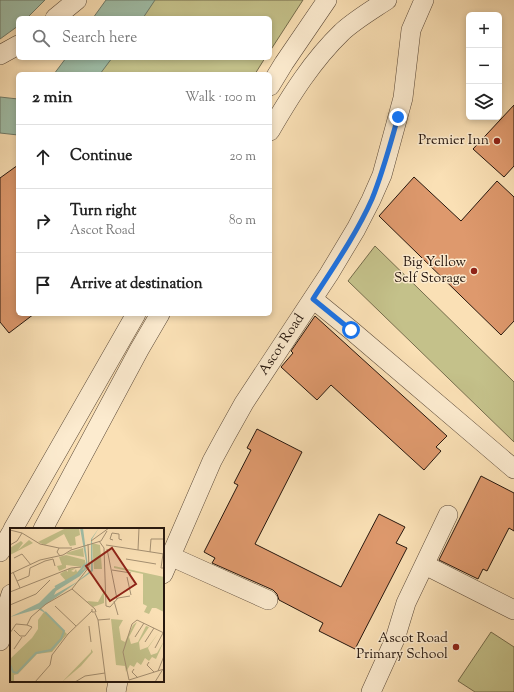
<!DOCTYPE html>
<html lang="en">
<head>
<meta charset="utf-8">
<style>
  :root { --surface:#fff; --page:#f2f2f2; --text:#222; --muted:#767676; --line:#e0e0e0 }
  body { margin:0; font-family:"Sorts Mill Goudy",serif; background:var(--page); color:var(--text) }
  .controls { position:absolute; right:12px; top:12px; display:grid; overflow:hidden; border-radius:6px; box-shadow:0 2px 6px #0003 }
  .controls button { width:36px; height:36px; display:grid; place-items:center; padding:0; border:0; border-bottom:1px solid var(--line); background:var(--surface); color:var(--text); font:20px sans-serif }
  .stop { position:absolute; width:12px; height:12px; margin:-9px; border:3px solid #1a73e8; border-radius:50%; background:#fff }
  .stop.end { background:#1a73e8; border-color:#fff; box-shadow:0 1px 4px #0008 }
  .list { margin:0; padding:0; list-style:none }
  h2 { display:flex; justify-content:space-between; align-items:center; height:52px; margin:0; padding:0 16px; font-size:17px }
  h2 small { font-size:13px; font-weight:400; color:var(--muted) }
  .list li { display:grid; grid-template-columns:26px 1fr auto; gap:12px; align-items:center; box-sizing:border-box; height:64px; padding:0 16px; border-top:1px solid var(--line) }
  .list b { display:block; font-size:15px; white-space:nowrap }
  .list p { margin:0; font-size:13px; white-space:nowrap; color:var(--muted) }
  .list em { font-size:13px; font-style:normal; color:var(--muted) }
  .icon { flex:none; width:22px; height:22px; fill:none; stroke:currentColor; stroke-width:2; stroke-linecap:round; stroke-linejoin:round }
  .map { position:relative; flex:none; width:514px; height:692px; overflow:hidden }
  .search { position:absolute; background:var(--surface); box-shadow:0 2px 6px #0003; left:16px; top:16px; width:256px; height:44px; display:flex; align-items:center; gap:10px; box-sizing:border-box; padding:0 14px; border-radius:6px; color:var(--muted); font-size:15px }
  .panel { position:absolute; background:var(--surface); box-shadow:0 2px 6px #0003; left:16px; top:72px; width:256px; height:244px; border-radius:6px }
  .map>svg:first-child { display:block }
</style>
</head>
<body>
<div class="map">
<svg width="514" height="692" viewBox="0 0 514 692">
  <rect width="100%" height="100%" fill="#fae0b5"/>
  <filter id="stains"><feTurbulence type="fractalNoise" baseFrequency=".005" numOctaves="4"/><feColorMatrix values="0 0 0 0 .2 0 0 0 0 .09 0 0 0 0 .02 0 0 0 .5 -.17"/></filter>
  <radialGradient id="worn" r=".72"><stop offset=".6" stop-color="#630" stop-opacity="0"/><stop offset="1" stop-color="#630" stop-opacity=".3"/></radialGradient>
  <g fill="#c4c18a" stroke="#756c4c">
    <path d="M151 0H303L270 51V18H138Z"/>
    <path d="M108 58H265L255 74H97Z"/>
    <path d="M375 246 514 382V442L348 281Z"/>
    <path d="M491 632 514 647V692H475L458 681Z"/>
  </g>
  <g fill="#9fbea8" stroke="#6f7b6a">
    <path d="M0 0H45L27 18H18V26L0 39Z"/>
    <path d="M106 0H155L143 18H93Z"/>
    <path d="M66 58H112L100 74H54Z"/>
    <path d="M0 97 18 99V135L0 133Z"/>
  </g>
  <g fill="#de996d" stroke="#26170e">
    <path d="M514 105V166L504 177 473 149Z"/>
    <path d="M18 165V314H34L9 333 0 322V178Z"/>
    <path d="M414 177 461 221 497 181 514 197V321L501 335 379 216Z"/>
    <path d="M315 316 447 436 436 447 441 451 424 470 331 385 317 400 281 367 293 353 291 351Z"/>
    <path d="M257 429 302 452 255 544 341 587 379 514 405 527 396 543 407 548 355 649 319 631 323 623 279 600 277 594 273 590 212 563 215 558 204 552 238 485 234 483 251 450 247 448Z"/>
    <path d="M481 476 514 493V531L509 528 487 571 483 569 478 579 439 560Z"/>
  </g>
  <g fill="none" stroke-linecap="round" stroke-linejoin="round">
    <g stroke="#5b4938" stroke-width="20">
      <g id="street">
        <path d="M55 18 77 0"/>
        <path d="M0 55 18 45"/>
        <path d="M270 86 284 63 327 0"/>
        <path d="M270 131C291 95 312 61 342 32 355 20 372 10 387 0"/>
        <path d="M313 299 351 330 514 469"/>
        <path d="M13 529 136 314"/>
        <path d="M43 529 139 350 160 314"/>
        <path d="M0 552 11 533"/>
        <path d="M170 556 268 600"/>
        <path d="M425 565 514 610"/>
        <path id="s1" d="M163 574 212 461 225 437 244 403 329 274 356 229 371 200 382 175 403 98 411 30 424 0"/>
        <path d="M0 641 3 620 11 594"/>
        <path d="M116 692 118 681"/>
        <path d="M371 692 395 639 406 603 448 515"/>
      </g>
    </g>
    <use href="#street" stroke="#fcebcf" stroke-width="19"/>
  </g>
  <g fill="none" stroke-linecap="round" stroke-linejoin="round">
    <path stroke="#1a73e8" stroke-width="5" d="M351 330 313 299C333 268 357 233 372 199 383 172 390 145 398 117"/>
  </g>
  <g fill="#8f2418" stroke="#fcebcf" stroke-width="1.5">
    <circle cx="497" cy="141" r="4"/>
    <circle cx="474" cy="271" r="4"/>
    <circle cx="456" cy="647" r="4"/>
  </g>
  <g text-anchor="middle" dominant-baseline="central" stroke-width="3" stroke-linejoin="round" paint-order="stroke">
    <g font-size="14" fill="#26170e" stroke="#fcebcf" text-anchor="end">
      <text x="489" y="141">Premier Inn</text>
      <text x="466" y="263">Big Yellow<tspan x="466" dy="16">Self Storage</tspan></text>
      <text x="448" y="639">Ascot Road<tspan x="448" dy="16">Primary School</tspan></text>
    </g>
    <g font-size="14" fill="#26170e" stroke="#fcebcf">
      <text stroke="none"><textPath href="#s1" startOffset="259">Ascot Road</textPath></text>
    </g>
  </g>
  <g transform="translate(10 528)">
    <rect width="154" height="154" fill="#fae0b5"/>
    <path d="M56 0H69L70 7 65 9 66 17 60 18 54 6 35 17 28 14ZM19 12 23 15 0 27V20L11 13 13 15 8 22ZM82 15 90 17 92 41H84ZM73 20 74 29 56 26 59 24ZM56 27 75 32V39L69 46 45 59 56 53 50 46 56 42 58 44V41L66 40 61 43 64 44 66 41 67 44 73 39 56 37V40L49 43 47 38 52 37 49 29ZM104 38 154 49V84L146 80H142L139 86 134 84 137 78 133 76V46L104 40ZM94 63V75L83 79 77 73 88 74ZM34 84 57 106 42 124 27 126 8 146 4 147V154H0V131L22 110 28 101V92ZM101 91 113 92 109 99 111 112 115 114 123 97 127 94 119 109 121 116 128 114 136 98 139 99 129 114 130 122 138 119 149 104 138 120 141 127 147 125 154 113 146 131 142 129 139 133 135 130 131 137 127 134 124 139 120 137 116 144 115 138 106 137ZM81 121 83 124 71 138 52 154 81 124Z" fill="#c4c18a"/>
    <path d="M70 0H73L78 39 70 48 46 63 44 67 67 54 81 42V11L89 0 82 11 83 43 31 80 37 86 28 81 0 89 29 75 43 61 74 41 76 33Z" fill="#9fbea8"/>
    <path fill="none" stroke="#9fbea8" stroke-width="2" d="M45 59 67 47 75 36M0 136 3 144 7 145 26 125 41 122 51 111 54 103 35 84"/>
    <path fill="none" stroke="#a59072" stroke-width="1" d="M0 2 12 5 30 16 49 20M103 12 100 11 102 5 109 6V11L112 12M81 13 99 0M89 13 94 20 96 78 100 79 108 70 120 68M0 17 7 13 12 5M96 17 154 26M97 21 107 71M128 22 129 0M140 24 141 11H154M153 26 151 40H154M50 28 47 24 49 20H62M4 30 12 26 21 37M116 31 146 36M102 42 121 45M3 44 10 60M0 46 30 32 53 27 61 22 91 13 97 3M117 49 121 67M7 53 19 48 20 40 35 33 43 31 45 38M62 61 79 39 78 16M62 61 85 81 86 84H82V81M0 64 61 40 71 39M104 73 108 87M0 77 26 66 40 52M45 78 66 98M85 85 88 92 96 154M88 92 100 91M79 98 81 114M4 102 10 108H15L22 99 17 97M0 105 6 96 17 97 21 89 36 76 62 61M154 105 127 92 122 96 113 124 119 152 154 141M125 109 134 95M135 114 144 100M145 120 153 105M4 121 12 109M139 134 137 137 144 144M124 141 122 144 128 150M148 143 154 128M25 154 40 137 42 127 58 106 82 83M65 154 75 148 95 145M145 154 153 141"/>
    <path fill="#8f2418" fill-opacity="0.15" stroke="#8f2418" stroke-width="2" d="M102 20 126 56 100 73 76 38Z"/>
    <rect width="154" height="154" fill="none" stroke="#26170e" stroke-width="2"/>
  </g>
  <rect width="100%" height="100%" filter="url(#stains)"/>
  <rect width="100%" height="100%" fill="url(#worn)"/>
</svg>
<div class="controls">
<button>+</button>
<button>−</button>
<button><svg class="icon" aria-label="layers" viewBox="0 0 24 24"><path d="M12 4l9 5-9 5-9-5zM3 14l9 5 9-5"/></svg></button>
</div>
<div class="stop" style="left:351px;top:330px"></div>
<div class="stop end" style="left:398px;top:117px"></div>
<div class="search"><svg class="icon" aria-label="search" viewBox="0 0 24 24"><circle cx="10" cy="10" r="6"/><path d="M15 15l6 6"/></svg>Search here</div>
<section class="panel">
<h2>2 min<small>Walk · 100 m</small></h2>
<ul class="list">
<li><svg class="icon" aria-label="ahead" viewBox="0 0 24 24"><path d="M12 20V5M6 11l6-6 6 6"/></svg><div><b>Continue</b></div><em>20 m</em></li>
<li><svg class="icon" aria-label="right" viewBox="0 0 24 24"><path d="M7 20v-9h11M14 6l5 5-5 5"/></svg><div><b>Turn right</b><p>Ascot Road</p></div><em>80 m</em></li>
<li><svg class="icon" aria-label="arrive" viewBox="0 0 24 24"><path d="M6 21V4h12l-3 4 3 4H6"/></svg><div><b>Arrive at destination</b></div></li>
</ul>
</section>
</div>
</body>
</html>
